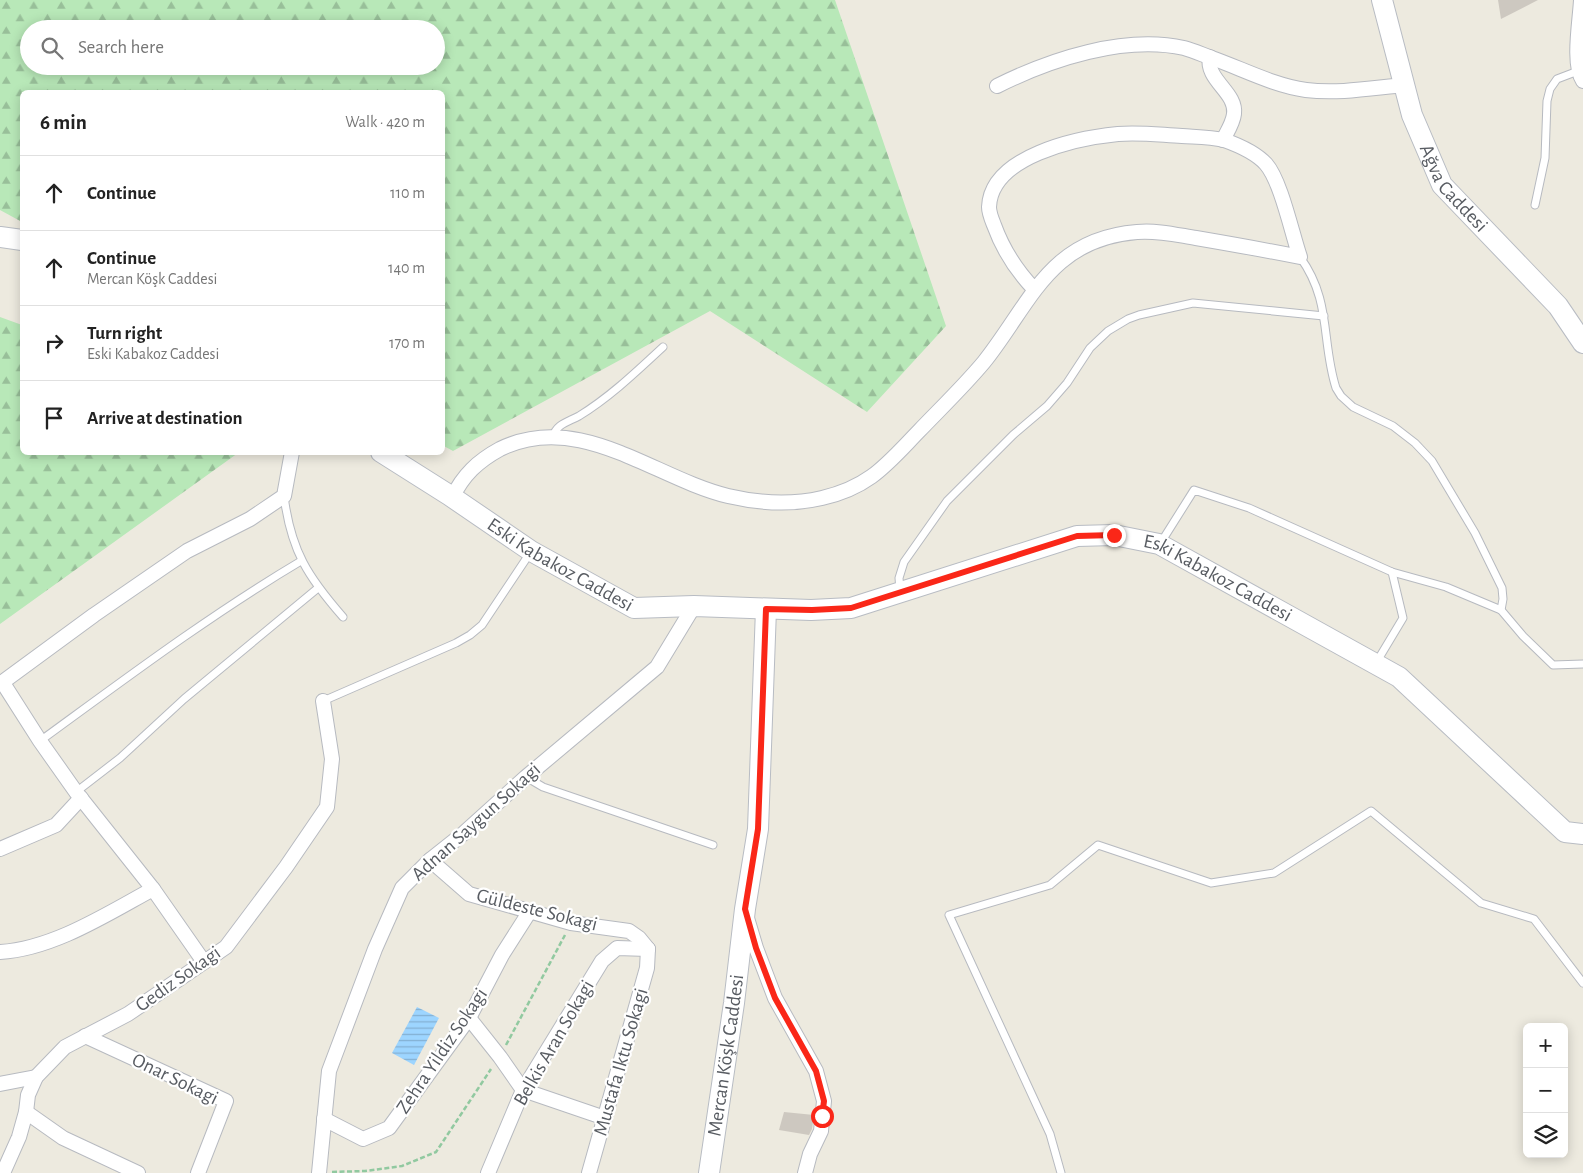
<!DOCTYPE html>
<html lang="en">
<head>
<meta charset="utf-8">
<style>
  :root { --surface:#fff; --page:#f6f6f6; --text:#222; --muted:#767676; --line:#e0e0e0 }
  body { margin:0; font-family:"Alegreya Sans",sans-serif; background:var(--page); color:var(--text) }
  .controls { position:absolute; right:15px; bottom:15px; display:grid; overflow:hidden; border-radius:8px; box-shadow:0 2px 12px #0003 }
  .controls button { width:45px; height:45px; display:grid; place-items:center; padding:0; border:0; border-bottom:1px solid var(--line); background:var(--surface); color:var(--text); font:25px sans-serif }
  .stop { position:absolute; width:15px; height:15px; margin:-11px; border:4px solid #fa2718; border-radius:50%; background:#fff }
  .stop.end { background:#fa2718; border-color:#fff; box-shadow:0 1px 5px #0008 }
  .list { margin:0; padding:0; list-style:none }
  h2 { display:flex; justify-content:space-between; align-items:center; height:65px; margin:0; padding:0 20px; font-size:21px }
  h2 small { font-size:16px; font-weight:400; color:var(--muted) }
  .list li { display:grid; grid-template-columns:32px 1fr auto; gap:15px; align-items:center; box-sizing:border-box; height:75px; padding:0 20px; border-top:1px solid var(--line) }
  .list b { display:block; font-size:19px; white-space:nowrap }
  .list p { margin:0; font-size:16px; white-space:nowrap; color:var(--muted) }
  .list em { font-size:16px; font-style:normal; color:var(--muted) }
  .icon { flex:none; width:28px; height:28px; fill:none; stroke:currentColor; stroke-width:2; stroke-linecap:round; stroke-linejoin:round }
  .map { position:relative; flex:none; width:1583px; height:1173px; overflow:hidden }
  .search { position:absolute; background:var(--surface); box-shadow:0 2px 12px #0003; left:20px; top:20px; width:425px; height:55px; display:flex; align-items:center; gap:12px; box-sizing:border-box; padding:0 18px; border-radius:28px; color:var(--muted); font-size:19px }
  .panel { position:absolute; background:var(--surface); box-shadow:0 2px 12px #0003; left:20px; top:90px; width:425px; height:365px; border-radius:8px }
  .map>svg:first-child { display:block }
</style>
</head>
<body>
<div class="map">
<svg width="1583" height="1173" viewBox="0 0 1583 1173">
  <defs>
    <pattern id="forest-firs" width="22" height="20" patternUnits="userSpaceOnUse" patternTransform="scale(1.25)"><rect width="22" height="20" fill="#b8e8b8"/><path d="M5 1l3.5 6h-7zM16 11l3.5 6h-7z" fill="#98bf99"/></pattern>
    <pattern id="water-rules" width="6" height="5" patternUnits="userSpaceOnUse" patternTransform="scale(1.25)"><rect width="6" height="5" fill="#9dd5ff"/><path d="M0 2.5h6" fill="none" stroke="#83b0d2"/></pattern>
  </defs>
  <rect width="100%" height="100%" fill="#edeadf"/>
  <g fill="url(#forest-firs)" fill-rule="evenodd">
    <path d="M0 0H835L946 326 867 412 710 311 453 451 442 445V92H22V222L0 210ZM29 29H436V66H29Z"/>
    <path d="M0 317 22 325V452L238 453 0 624Z"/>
  </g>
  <path fill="url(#water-rules)" d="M417 1007 439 1018 414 1065 392 1053Z"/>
  <g fill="#cdc8c0">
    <path d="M1498 0H1538L1501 19Z"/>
    <path d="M784 1112 814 1115 812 1129 809 1135 779 1130Z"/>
  </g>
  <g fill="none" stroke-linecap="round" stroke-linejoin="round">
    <g stroke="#b7bac0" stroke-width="9">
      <g id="lane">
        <path d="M1535 205 1545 158 1547 101 1550 89 1557 79 1578 71"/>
        <path d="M1300 257C1332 301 1321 341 1336 388L1341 396 1353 407 1393 426 1415 443 1432 461 1475 533 1502 588 1503 599 1501 610"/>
        <path d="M553 437C556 424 568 422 579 416 610 397 636 372 663 347"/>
        <path d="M284 496C291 551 308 577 343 617"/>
        <path d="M1160 544 1194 490 1249 508 1392 572 1446 587 1501 610 1523 636 1553 665 1583 664"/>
        <path d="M900 590 899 578 904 562 947 501 1013 435 1047 406 1067 383 1090 348 1108 331 1128 319 1139 315 1193 303 1324 316"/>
        <path d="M1376 663 1403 618 1392 572"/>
        <path d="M323 701 456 643 470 635 482 625 530 553"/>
        <path d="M40 741C125 679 210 615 301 561"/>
        <path d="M526 777 543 787 713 845"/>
        <path d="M76 792 120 758 184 699 318 588"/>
        <path d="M1061 1173 1050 1134 949 915 1050 885 1098 845 1211 883 1274 873 1371 811 1481 903 1534 919 1583 983"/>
      </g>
    </g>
    <g stroke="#b7bac0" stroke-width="16">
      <g id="street">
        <path d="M1581 0C1580 21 1572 64 1583 81"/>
        <path d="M1210 57C1205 80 1237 92 1234 114 1233 123 1227 132 1223 140"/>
        <path d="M997 86C1051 59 1124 35 1184 48 1192 50 1201 54 1209 57 1241 68 1272 85 1306 90 1338 94 1372 88 1404 85"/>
        <path d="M452 498C463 475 478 461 500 449 579 410 654 478 728 496 758 503 792 505 822 498 870 487 887 464 919 431 941 408 964 386 984 362 1031 303 1049 239 1137 232 1157 230 1177 235 1196 238 1231 244 1265 250 1300 257 1292 234 1281 181 1266 164 1256 153 1238 145 1224 140 1210 137 1196 137 1182 136 1161 135 1139 132 1118 134 1077 138 991 156 989 207 989 213 992 220 994 225 1003 250 1016 270 1034 289"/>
        <path d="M3 683 40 741 76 792 153 889 204 962"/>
        <path d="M0 684 94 615 187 551 250 519 284 496 292 452"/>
        <path d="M0 849 56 825 81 798"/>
        <path d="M430 860 469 894 571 923 629 931 639 938 648 949"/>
        <path d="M747 918 756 948 775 998 816 1071 824 1101 821 1131 810 1154 805 1173"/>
        <path d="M0 952C53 949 107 914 153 889"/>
        <path d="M469 1018 500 1057 523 1090 605 1118"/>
        <path d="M85 1036 226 1101 198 1173"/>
        <path d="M0 1084 36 1077"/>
        <path d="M26 1112 63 1138 138 1173"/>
        <path d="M324 1119 363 1139 389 1128 469 1018 502 955 530 911"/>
        <path d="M3 1173 19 1137 26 1112 28 1095 36 1077 65 1047 128 1014 226 947 286 867 327 807 332 759 323 701"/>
        <path d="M319 1173 329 1071 375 949 402 888 430 860 464 833 526 777 657 667 694 606"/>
        <path d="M488 1173 523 1090 602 961 617 948 648 949"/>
        <path d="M589 1173 647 968 648 949"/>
      </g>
    </g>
    <g stroke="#b8bcc3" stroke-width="22">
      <g id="secondary">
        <path id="s1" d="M1382 0 1412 115 1442 185 1558 306 1583 343"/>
        <path d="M0 237 22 240"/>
        <path id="s2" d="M381 452 449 495 531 551 634 608 694 606 811 610 851 608 1077 536 1114 535 1159 544 1399 677 1565 832 1583 834"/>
        <path id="s3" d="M709 1173 734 1003 745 909 758 829 766 609"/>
      </g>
    </g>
    <g stroke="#91c9a0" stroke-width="2.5" stroke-dasharray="5 2.5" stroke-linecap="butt">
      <path d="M506 1045 565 935"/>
      <path d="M332 1172 365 1171 402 1166 436 1152 491 1069"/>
    </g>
    <use href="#lane" stroke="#fff" stroke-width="7"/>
    <use href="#street" stroke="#fff" stroke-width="14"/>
    <use href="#secondary" stroke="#fff" stroke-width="20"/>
  </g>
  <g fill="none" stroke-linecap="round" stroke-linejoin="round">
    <path stroke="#fa2718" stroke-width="6" d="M822 1116 824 1101 816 1071 775 998 756 948 745 909 758 829 766 609 812 610 851 608 1077 536 1114 535"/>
  </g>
  <g text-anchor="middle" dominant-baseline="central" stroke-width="4.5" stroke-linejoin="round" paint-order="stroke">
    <g font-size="20" fill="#585c62" stroke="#fff">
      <text stroke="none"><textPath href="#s1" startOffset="204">Ağva Caddesi</textPath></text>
      <text stroke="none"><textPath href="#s2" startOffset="212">Eski Kabakoz Caddesi</textPath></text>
      <text stroke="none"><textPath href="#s2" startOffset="902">Eski Kabakoz Caddesi</textPath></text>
      <text transform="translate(476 822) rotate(-42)">Adnan Saygun Sokagi</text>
      <text transform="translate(537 910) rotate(14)">Güldeste Sokagi</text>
      <text transform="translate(178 979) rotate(-35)">Gediz Sokagi</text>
      <text transform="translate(554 1043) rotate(-60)">Belkis Aran Sokagi</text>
      <text transform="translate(442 1051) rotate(-56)">Zehra Yildiz Sokagi</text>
      <text stroke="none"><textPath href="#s3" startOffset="119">Mercan Köşk Caddesi</textPath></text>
      <text transform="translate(621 1062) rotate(-74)">Mustafa Iktu Sokagi</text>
      <text transform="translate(175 1079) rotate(26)">Onar Sokagi</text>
    </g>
  </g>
</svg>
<div class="controls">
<button>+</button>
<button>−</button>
<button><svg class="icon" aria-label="layers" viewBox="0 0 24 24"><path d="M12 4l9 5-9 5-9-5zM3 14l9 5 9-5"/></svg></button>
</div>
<div class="stop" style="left:822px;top:1116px"></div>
<div class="stop end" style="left:1114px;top:535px"></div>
<div class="search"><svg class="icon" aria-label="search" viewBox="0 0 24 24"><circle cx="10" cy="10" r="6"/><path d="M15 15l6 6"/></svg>Search here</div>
<section class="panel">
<h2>6 min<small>Walk · 420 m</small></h2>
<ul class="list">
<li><svg class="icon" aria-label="ahead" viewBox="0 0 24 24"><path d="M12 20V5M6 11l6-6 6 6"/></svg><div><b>Continue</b></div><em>110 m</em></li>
<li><svg class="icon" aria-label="ahead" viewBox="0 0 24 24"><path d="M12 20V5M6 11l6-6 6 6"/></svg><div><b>Continue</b><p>Mercan Köşk Caddesi</p></div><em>140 m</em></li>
<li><svg class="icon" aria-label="right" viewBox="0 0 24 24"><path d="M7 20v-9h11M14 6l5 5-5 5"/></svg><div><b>Turn right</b><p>Eski Kabakoz Caddesi</p></div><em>170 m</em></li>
<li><svg class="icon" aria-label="arrive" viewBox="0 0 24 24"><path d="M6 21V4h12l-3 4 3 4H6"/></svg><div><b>Arrive at destination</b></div></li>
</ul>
</section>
</div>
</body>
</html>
